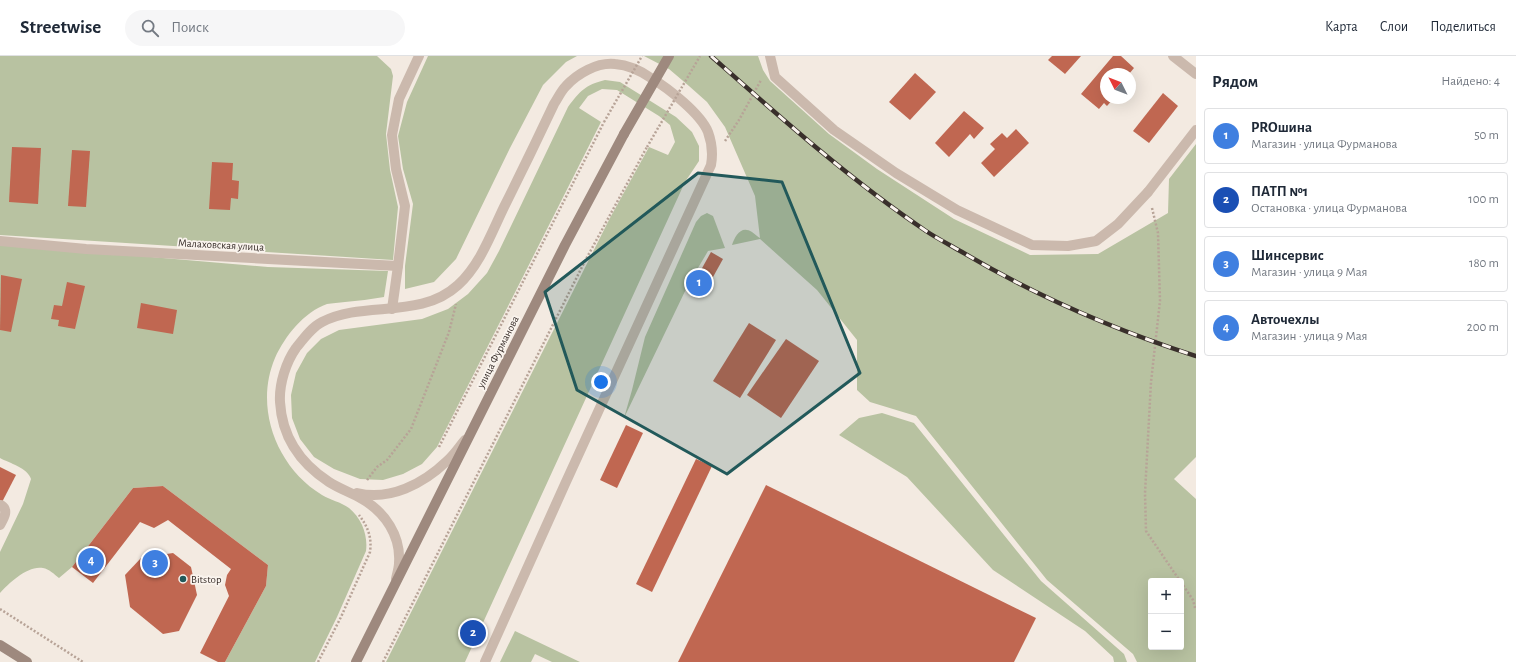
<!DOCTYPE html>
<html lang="ru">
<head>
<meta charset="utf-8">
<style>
  :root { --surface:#fff; --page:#f6f6f7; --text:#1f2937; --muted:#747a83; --line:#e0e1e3; --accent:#b45309 }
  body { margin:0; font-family:"Alegreya Sans",sans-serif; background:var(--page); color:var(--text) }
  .controls { position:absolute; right:12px; bottom:12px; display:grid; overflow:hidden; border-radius:4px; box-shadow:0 4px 16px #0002 }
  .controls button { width:36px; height:36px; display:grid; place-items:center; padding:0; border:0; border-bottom:1px solid var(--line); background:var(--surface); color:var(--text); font:20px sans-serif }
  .compass { position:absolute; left:1100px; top:12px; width:36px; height:36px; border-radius:50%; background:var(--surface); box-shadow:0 4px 16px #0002; rotate:312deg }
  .you { position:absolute; left:601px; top:326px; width:14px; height:14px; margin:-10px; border:3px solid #fff; border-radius:50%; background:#1a73e8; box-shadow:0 0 0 6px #1a73e833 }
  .badge { display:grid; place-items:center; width:26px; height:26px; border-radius:50%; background:var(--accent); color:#fff; font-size:13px; font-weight:700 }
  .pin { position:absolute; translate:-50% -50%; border:2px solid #fff; box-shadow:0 1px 4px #0006 }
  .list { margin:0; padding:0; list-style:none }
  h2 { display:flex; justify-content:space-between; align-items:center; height:52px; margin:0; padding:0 16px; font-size:17px }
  h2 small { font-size:13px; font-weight:400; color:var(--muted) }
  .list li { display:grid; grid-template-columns:26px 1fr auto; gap:12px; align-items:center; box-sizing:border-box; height:56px; margin:0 8px 8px; padding:0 8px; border:1px solid var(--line); border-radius:4px }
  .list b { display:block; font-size:15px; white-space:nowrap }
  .list p { margin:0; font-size:13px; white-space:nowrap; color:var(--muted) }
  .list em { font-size:13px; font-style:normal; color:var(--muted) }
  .icon { flex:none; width:22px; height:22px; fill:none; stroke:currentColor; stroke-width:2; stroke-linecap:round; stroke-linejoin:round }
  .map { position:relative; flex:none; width:1196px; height:606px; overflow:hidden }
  header { display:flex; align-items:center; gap:24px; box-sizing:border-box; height:56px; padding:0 20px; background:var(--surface); border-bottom:1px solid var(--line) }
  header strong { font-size:19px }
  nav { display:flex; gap:22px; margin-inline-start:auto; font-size:14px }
  .search { width:280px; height:36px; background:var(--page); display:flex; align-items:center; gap:10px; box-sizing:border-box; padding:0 14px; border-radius:22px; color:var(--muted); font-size:15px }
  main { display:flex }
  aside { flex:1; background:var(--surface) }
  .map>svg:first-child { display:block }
</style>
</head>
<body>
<header>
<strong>Streetwise</strong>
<div class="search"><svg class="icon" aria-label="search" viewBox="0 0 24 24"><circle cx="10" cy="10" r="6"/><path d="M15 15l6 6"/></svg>Поиск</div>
<nav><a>Карта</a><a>Слои</a><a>Поделиться</a></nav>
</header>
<main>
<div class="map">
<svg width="1196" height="606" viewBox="0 0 1196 606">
  <rect width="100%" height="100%" fill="#f3eae1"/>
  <g fill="#b8c2a1" fill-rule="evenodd">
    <path d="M0 0H377L391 13 393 20 386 78 390 114 398 151 393 204 0 179Z"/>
    <path d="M428 0H577L566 6 543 29 510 92 456 203 434 226 405 233V210L413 148 403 113 398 80 407 46Z"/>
    <path d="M644 0H758L763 14 770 25 829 78 877 113 954 163 1030 199 1098 198 1168 157 1169 123 1196 88V401L1174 423 1196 443V606H1137L1133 598 1047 524 916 360 870 346 857 334V284L817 234 760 183 732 189C735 180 741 169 752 176 755 178 758 181 760 182L755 140 725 71 707 46 689 30 669 13ZM1151 525H1181V591H1151Z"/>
    <path d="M605 24 620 26 676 61 692 76 699 90V105L685 126 465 606H386L610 162 649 91 668 99 675 86 670 69 659 60 617 34 602 33 588 40 579 52 601 66 437 391 422 408 403 418 383 424 360 423 334 413 314 401 300 383 292 362 291 339 296 317 307 297 321 283 339 274 422 263 448 253 468 238 487 217 499 195 568 51C580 35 585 29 605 24Z"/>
    <path d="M707 157 713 160 725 192 708 195 688 229 624 362 632 334 645 281 696 166 701 160Z"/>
    <path d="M0 188 268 211 388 215 384 241C371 243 358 245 345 246 339 247 332 247 327 248 304 256 285 280 275 302 254 351 276 411 322 439 330 444 341 446 349 452 362 463 368 479 366 495L337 561 315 606H225L266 530 268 509 163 430 133 432 72 511 59 522C54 518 49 513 43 512 28 509 9 527 0 537V496L23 448 31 423C28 412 9 407 0 402Z"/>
    <path d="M882 357 914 367 1041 525 1124 598 1127 606H1114L1113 601 1085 575 993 514 907 421 839 379 859 362Z"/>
    <path d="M515 575 580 606H552L535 598 531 606H500Z"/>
  </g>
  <g fill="#c06751">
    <path d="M1052 0H1081L1065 18 1048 4Z"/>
    <path d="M1113 0H1121L1134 12 1129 18H1106V42H1114L1107 50 1104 47 1099 53 1081 38Z"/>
    <path d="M915 17 936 36 910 64 889 46Z"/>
    <path d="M1163 37 1178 50 1149 87 1133 75Z"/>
    <path d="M964 55 984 72 974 83 970 78 949 101 935 87Z"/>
    <path d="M1016 73 1029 87 994 121 981 107 995 93 990 88 1002 77 1007 82Z"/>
    <path d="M12 91 41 92 38 148 9 146Z"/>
    <path d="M72 94 90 95 86 151 68 150Z"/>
    <path d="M212 106 233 107 232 124 239 125 238 143 231 142 230 154 209 153Z"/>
    <path d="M711 196 723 203 703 239 691 232Z"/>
    <path d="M1 219 22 223 11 276 0 274Z"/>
    <path d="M67 226 85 230 75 273 58 270 59 264 51 263 54 249 62 250Z"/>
    <path d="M141 247 177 254 173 278 137 272Z"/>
    <path d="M749 267 776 284 740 342 713 325Z"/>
    <path d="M786 283 819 305 781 362 747 339Z"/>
    <path d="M626 369 643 377 617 432 600 424Z"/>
    <path d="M696 403 712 410 652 536 636 528Z"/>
    <path d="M0 411 16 419 0 450Z"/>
    <path d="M766 429 1036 562 1014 606H678Z"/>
    <path d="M163 430 268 509 266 530 225 606H218L200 597 229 540 225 529 227 519 231 513 168 464 154 472 140 466 93 527 72 511 133 432Z"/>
    <path d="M173 497 191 511 197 539 179 575 163 578 130 551 125 519 141 502Z"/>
  </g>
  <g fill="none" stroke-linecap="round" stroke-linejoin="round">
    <g stroke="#b7a397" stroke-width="2.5" stroke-dasharray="2 2" stroke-linecap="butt">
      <path d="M725 85 739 64 761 24"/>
      <path d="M1152 152 1158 177 1160 245 1151 326 1145 437 1146 475 1180 525"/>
      <path d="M439 391 604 66"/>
      <path d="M367 424 377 411 387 404 411 373 449 276 456 248"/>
      <path d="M1181 526 1193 544 1195 552"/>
      <path d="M0 553 83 606"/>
      <path d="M318 606 341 561 370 496C372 481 368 471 359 459"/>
      <path d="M383 606 585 205 647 91"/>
    </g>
    <g stroke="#cbb9ad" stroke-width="10">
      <path d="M770 0 775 21 834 74 896 117 957 154 1032 189 1068 190 1096 185 1118 168 1148 136"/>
      <path d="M398 210 405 150 396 113 392 79 399 43 419 0"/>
      <path d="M0 469C4 462 9 454 1 449"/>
    </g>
    <g stroke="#cbb9ad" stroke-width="10">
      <path d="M1173 0 1196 18"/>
      <path d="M1148 136 1196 74"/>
      <path d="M0 185 86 193 398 210 392 253"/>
    </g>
    <g stroke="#cbb9ad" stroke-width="10">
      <path d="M357 437C390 445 423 428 447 405 454 399 459 391 465 384"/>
      <path d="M396 523C397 518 399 512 399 507 401 480 385 456 362 443 352 437 340 433 329 426 300 407 282 381 280 346 279 328 286 306 296 292 304 282 312 271 322 266 364 244 420 264 458 229 480 209 491 178 504 151 521 117 538 82 554 48 558 42 561 35 566 30 577 18 597 6 615 8 627 9 641 15 651 22 668 32 701 58 708 76 712 87 713 98 711 109L565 428 485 606"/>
    </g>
    <g stroke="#9e897e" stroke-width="10">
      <path d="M0 589 27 606"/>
      <path d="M356 606 565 189 624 78"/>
    </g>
    <g stroke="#392f2b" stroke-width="4.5">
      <path id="rail" d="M711 0C780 61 849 123 926 175 938 183 950 189 962 196 1036 240 1115 274 1196 300"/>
    </g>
    <use href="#rail" stroke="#faf4ee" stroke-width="3" stroke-dasharray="9" stroke-linecap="butt"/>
    <g stroke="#b7a397" stroke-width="2.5" stroke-dasharray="2 2" stroke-linecap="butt">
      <path d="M604 66 642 0"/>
      <path d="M647 91 700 0"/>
    </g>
    <path stroke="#9e897e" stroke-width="10" d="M624 78 669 0"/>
  </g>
  <path fill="#22595a" fill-opacity="0.2" stroke="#22595a" stroke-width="3" stroke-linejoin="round" d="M698 117 782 126 860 317 727 418 577 334 545 236Z"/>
  <circle fill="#22595a" stroke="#faf4ee" stroke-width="1.5" cx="183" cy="523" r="4"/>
  <g text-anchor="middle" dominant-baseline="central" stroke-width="3.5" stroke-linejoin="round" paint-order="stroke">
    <g font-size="11" fill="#392f2b" stroke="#faf4ee">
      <text transform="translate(221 189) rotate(3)">Малаховская улица</text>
      <text transform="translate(498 296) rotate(-63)">улица Фурманова</text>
    </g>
    <g font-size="11" fill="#392f2b" stroke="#faf4ee" text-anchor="start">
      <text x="191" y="523">Bitstop</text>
    </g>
  </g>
</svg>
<div class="controls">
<button>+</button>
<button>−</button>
</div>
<svg class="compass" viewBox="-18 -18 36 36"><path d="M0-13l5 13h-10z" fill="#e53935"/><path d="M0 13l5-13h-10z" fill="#747a83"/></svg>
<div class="you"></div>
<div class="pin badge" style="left:699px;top:227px;background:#3f7fe0">1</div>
<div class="pin badge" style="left:473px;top:577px;background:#1a4fb4">2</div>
<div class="pin badge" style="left:155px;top:507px;background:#3f7fe0">3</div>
<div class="pin badge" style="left:91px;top:505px;background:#3f7fe0">4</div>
</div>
<aside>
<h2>Рядом<small>Найдено: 4</small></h2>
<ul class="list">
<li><span class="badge" style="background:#3f7fe0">1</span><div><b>PROшина</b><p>Магазин · улица Фурманова</p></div><em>50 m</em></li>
<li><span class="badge" style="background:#1a4fb4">2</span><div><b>ПАТП №1</b><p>Остановка · улица Фурманова</p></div><em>100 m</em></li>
<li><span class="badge" style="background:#3f7fe0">3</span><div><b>Шинсервис</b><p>Магазин · улица 9 Мая</p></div><em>180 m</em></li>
<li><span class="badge" style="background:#3f7fe0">4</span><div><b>Авточехлы</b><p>Магазин · улица 9 Мая</p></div><em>200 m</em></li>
</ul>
</aside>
</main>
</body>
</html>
